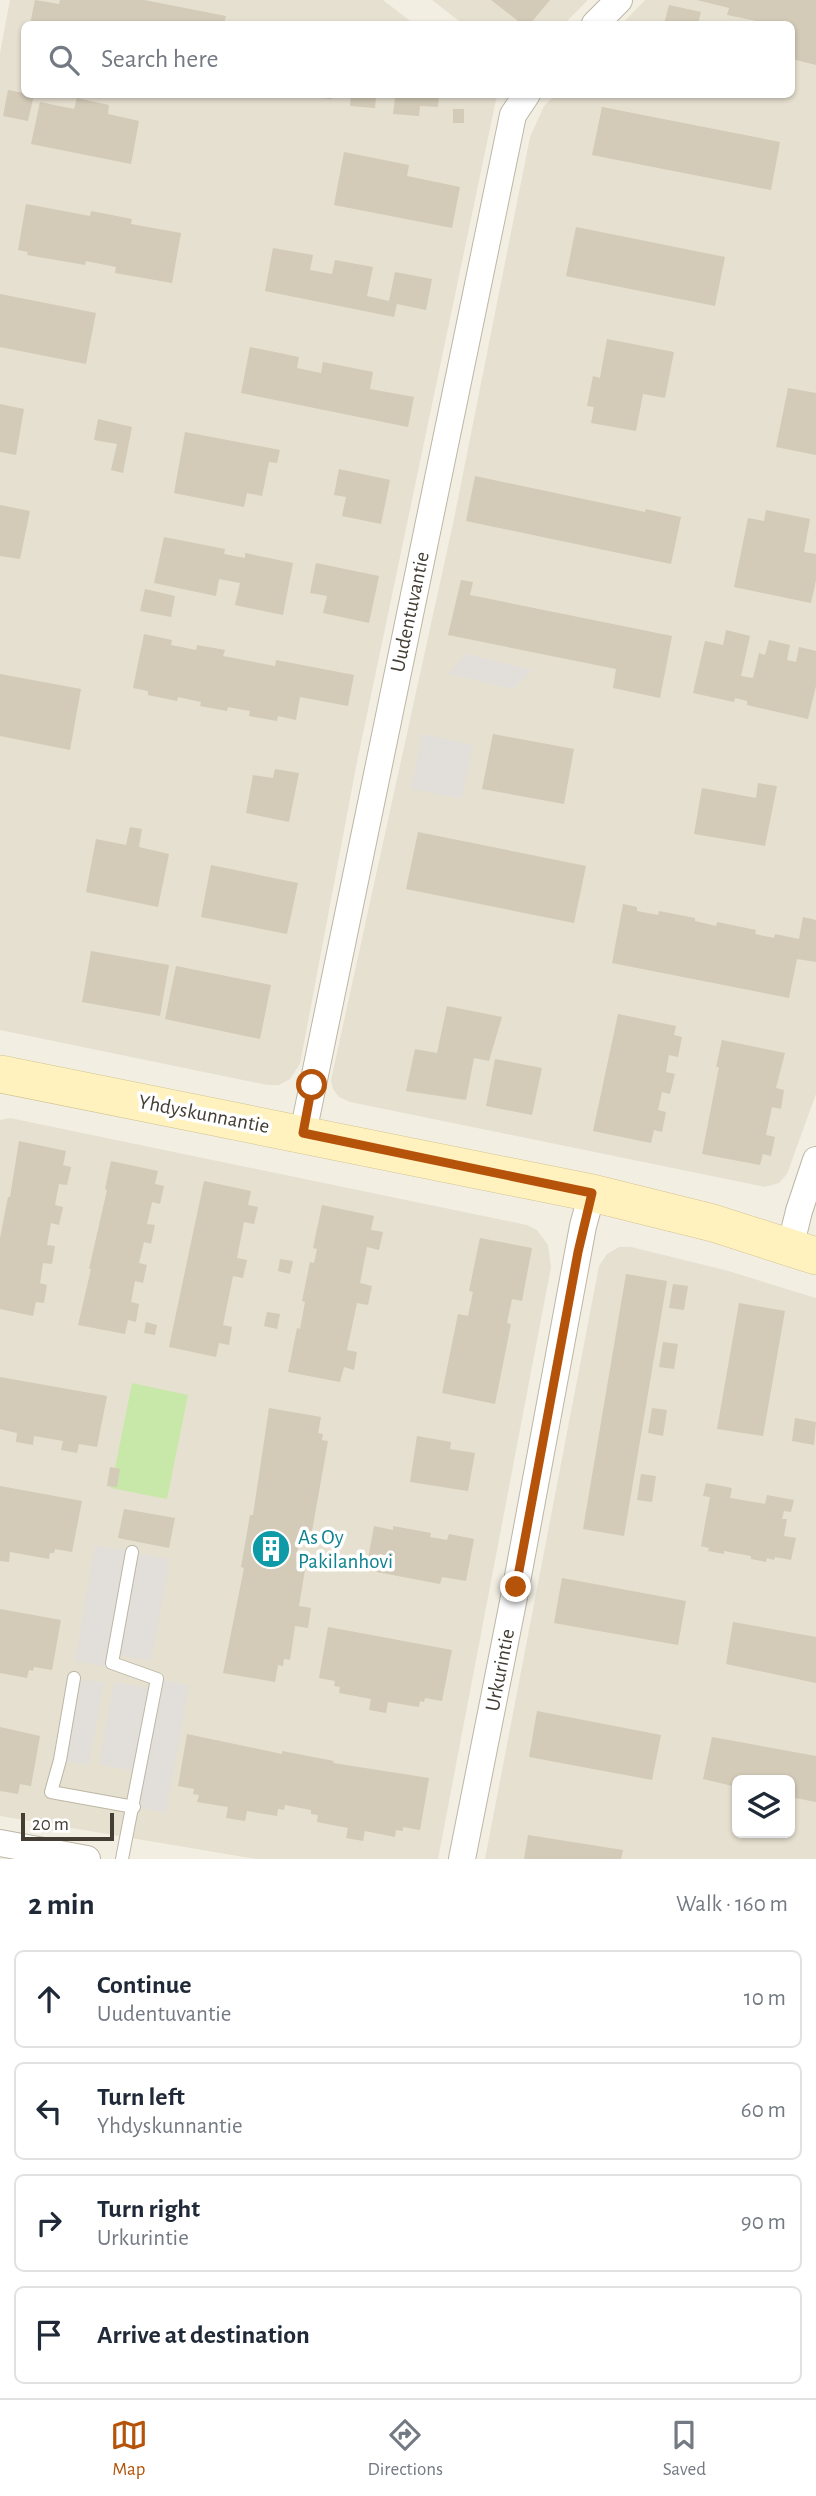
<!DOCTYPE html>
<html lang="en">
<head>
<meta charset="utf-8">
<style>
  :root { --surface:#fff; --page:#f6f6f7; --text:#1f2937; --muted:#747a83; --line:#e0e1e3; --accent:#b45309 }
  body { margin:0; font-family:"Alegreya Sans",sans-serif; background:var(--page); color:var(--text) }
  .controls { position:absolute; right:21px; bottom:21px; display:grid; overflow:hidden; border-radius:10px; box-shadow:0 2px 5px #0004 }
  .controls button { width:63px; height:63px; display:grid; place-items:center; padding:0; border:0; border-bottom:2px solid var(--line); background:var(--surface); color:var(--text); font:35px sans-serif }
  .scale { position:absolute; left:21px; bottom:18px; width:93px; box-sizing:border-box; padding-left:7px; border:4px solid #433d33; border-top:0; font-size:19px; line-height:24px; white-space:nowrap; color:#433d33; -webkit-text-stroke:5px #fff; paint-order:stroke }
  .stop { position:absolute; width:21px; height:21px; margin:-16px; border:5px solid #b45309; border-radius:50%; background:#fff }
  .stop.end { background:#b45309; border-color:#fff; box-shadow:0 2px 7px #0008 }
  .list { margin:0; padding:0; list-style:none }
  h2 { display:flex; justify-content:space-between; align-items:center; height:91px; margin:0; padding:0 28px; font-size:30px }
  h2 small { font-size:23px; font-weight:400; color:var(--muted) }
  .list li { display:grid; grid-template-columns:46px 1fr auto; gap:21px; align-items:center; box-sizing:border-box; height:98px; margin:0 14px 14px; padding:0 14px; border:2px solid var(--line); border-radius:10px }
  .list b { display:block; font-size:26px; white-space:nowrap }
  .list p { margin:0; font-size:23px; white-space:nowrap; color:var(--muted) }
  .list em { font-size:23px; font-style:normal; color:var(--muted) }
  .icon { flex:none; width:38px; height:38px; fill:none; stroke:currentColor; stroke-width:2; stroke-linecap:round; stroke-linejoin:round }
  .map { position:relative; flex:none; width:816px; height:1859px; overflow:hidden }
  .search { position:absolute; background:var(--surface); box-shadow:0 2px 5px #0004; left:21px; right:21px; top:21px; height:77px; display:flex; align-items:center; gap:18px; box-sizing:border-box; padding:0 24px; border-radius:10px; color:var(--muted); font-size:26px }
  .sheet { height:539px; background:var(--surface) }
  nav { display:flex; justify-content:space-around; align-items:center; box-sizing:border-box; height:98px; border-top:2px solid var(--line); background:var(--surface); font-size:19px; color:var(--muted) }
  nav a { display:grid; justify-items:center; gap:4px }
  nav .on { color:var(--accent) }
  .map>svg:first-child { display:block }
</style>
</head>
<body>
<div class="map">
<svg width="816" height="1859" viewBox="0 0 816 1859">
  <rect width="100%" height="100%" fill="#f2eee2"/>
  <g fill="#e6e0d0" fill-rule="evenodd">
    <path d="M10 0H383L414 24H24V94L497 95 357 762 300 1064 290 1079 279 1085H267L0 1030V53Z"/>
    <path d="M432 0H588L564 24H463Z"/>
    <path d="M645 0H816V1094L787 1174 779 1183 765 1187 350 1102 339 1097 333 1089 331 1080 454 519 530 137 544 106 555 95 792 94V24H622Z"/>
    <path d="M10 1118 527 1225 537 1230 548 1245 551 1267 438 1859H256L0 1816V1120Z"/>
    <path d="M619 1247H631L725 1270 816 1298V1859H485L599 1266 607 1254ZM737 1780H790V1833H737Z"/>
  </g>
  <path fill="#c8e8a9" d="M132 1383 188 1395 167 1499 111 1488Z"/>
  <g fill="#e2dfdb">
    <path d="M466 654 533 670 512 689 448 674Z"/>
    <path d="M422 734 473 745 462 799 411 789Z"/>
    <path d="M95 1545 170 1559 151 1661 114 1654 111 1668 75 1661Z"/>
    <path d="M74 1678 104 1683 89 1765 60 1760Z"/>
    <path d="M157 1679 189 1685 166 1813 134 1807 140 1772 99 1764 114 1682 155 1689Z"/>
  </g>
  <g fill="#d3cab7">
    <path d="M35 0 59 4 60 0H144L226 16 224 24H30Z"/>
    <path d="M491 0H550L530 24H522Z"/>
    <path d="M697 0H816V65L792 59V24H771L727 15 729 8Z"/>
    <path d="M669 5 701 12 698 24H664Z"/>
    <path d="M8 90 34 95 28 121 3 116Z"/>
    <path d="M307 94H332V99L307 97Z"/>
    <path d="M351 94H439L438 107 420 106 419 116 393 114 395 98 376 97 375 108 350 106Z"/>
    <path d="M77 98 109 105 108 114 139 121 131 164 31 144 40 102 74 109Z"/>
    <path d="M602 107 780 142 771 190 592 155Z"/>
    <rect x="453" y="109" width="11" height="14"/>
    <path d="M344 152 409 165 407 176 460 187 452 228 334 205Z"/>
    <path d="M26 204 90 216 91 211 132 219 131 224 181 233 172 283 115 273 116 267 86 261 85 265 27 255 28 252 18 250Z"/>
    <path d="M576 227 725 257 715 306 566 276Z"/>
    <path d="M273 248 313 255 310 270 332 274 335 260 373 267 367 296 389 301 395 272 432 279 426 310 397 304 394 317 265 291Z"/>
    <path d="M0 294 96 313 86 364 0 347Z"/>
    <path d="M607 339 674 352 665 398 643 394 636 431 591 423 594 407 587 406 593 376 600 378Z"/>
    <path d="M250 347 299 357 297 368 321 373 323 362 373 372 370 389 414 397 408 427 241 393Z"/>
    <path d="M788 388 816 393V455L776 447Z"/>
    <path d="M0 404 24 409 16 455 0 452Z"/>
    <path d="M98 419 132 427 123 473 111 470 117 444 94 440Z"/>
    <path d="M185 432 280 450 277 463 269 462 262 496 247 493 244 507 174 493Z"/>
    <path d="M339 469 390 480 381 524 342 516 346 497 334 495Z"/>
    <path d="M475 476 645 512 646 509 681 517 671 564 466 521Z"/>
    <path d="M0 505 30 511 20 559 0 556Z"/>
    <path d="M766 510 810 519 804 552 816 554V580L811 603 734 587 748 518 764 521Z"/>
    <path d="M164 537 225 549 224 554 245 558V553L293 563 283 615 235 605 240 583 219 579 216 596 154 583Z"/>
    <path d="M316 563 379 576 369 623 323 613 327 596 310 593Z"/>
    <path d="M461 580 473 582 470 595 672 636 660 698 613 688 616 669 448 635Z"/>
    <path d="M145 589 175 596 171 617 140 611Z"/>
    <path d="M726 630 750 636 741 676 753 678 759 653 765 655 769 640 790 645 787 660 796 662 799 647 816 651V686L808 719 747 705V701L735 698 734 702 693 693 705 641 723 645Z"/>
    <path d="M144 634 172 640 171 645 196 650 197 645 225 650 223 656 275 666 276 660 354 675 348 706 300 697 296 720 278 716 277 721 249 716 250 711 228 707 227 711 200 706 201 702 178 697 177 701 148 695V691L133 688Z"/>
    <path d="M0 674 81 689 70 750 0 736Z"/>
    <path d="M493 734 574 749 564 804 482 789Z"/>
    <path d="M275 769 299 773 289 822 246 813 253 775 273 778Z"/>
    <path d="M758 783 777 786 765 846 694 834 702 788 756 798Z"/>
    <path d="M130 827 142 829 139 847 169 854 158 907 86 892 96 839 126 845Z"/>
    <path d="M418 832 586 866 574 923 406 889Z"/>
    <path d="M211 865 298 883 287 934 201 917Z"/>
    <path d="M623 904 637 907V911L658 915 659 911 695 918V921L716 926 717 922 756 930 755 934 774 938 775 934 799 939 803 917 816 920V962L797 959 789 998 612 963Z"/>
    <path d="M91 951 169 965 160 1016 82 1002Z"/>
    <path d="M176 966 271 985 260 1039 165 1019Z"/>
    <path d="M447 1006 502 1017 489 1061 474 1058 466 1100 406 1091 415 1049 437 1053Z"/>
    <path d="M618 1014 676 1026 674 1035 682 1037 678 1057 669 1055 666 1072 675 1074 670 1094 662 1092 658 1110 666 1112 662 1132 654 1130 651 1143 593 1131Z"/>
    <path d="M722 1040 785 1053 776 1088 784 1090 781 1109 772 1107 766 1135 775 1137 771 1156 763 1154 760 1165 702 1154 719 1067H716Z"/>
    <path d="M495 1059 542 1068 532 1115 486 1106Z"/>
    <path d="M19 1141 66 1151 63 1165 71 1167 67 1185 59 1184 55 1205 63 1207 59 1225 51 1223 47 1245 55 1246 52 1264 43 1263 40 1283 47 1285 44 1303 36 1302 33 1316 0 1309V1238L8 1197H10Z"/>
    <path d="M111 1161 158 1171 155 1184 164 1186 160 1204 152 1202 147 1224 155 1225 151 1244 144 1242 139 1263 147 1265 143 1283 135 1281 131 1302 139 1304 136 1322 128 1320 125 1334 78 1325 91 1269H89L107 1190 105 1189Z"/>
    <path d="M204 1181 251 1191 248 1205 258 1207 254 1224 244 1222 237 1258 247 1260 243 1278 233 1276 223 1325 232 1327 229 1345 219 1343 216 1357 169 1347Z"/>
    <path d="M322 1205 374 1216 371 1230 383 1232 379 1250 367 1247 360 1283 372 1286 368 1305 357 1303 347 1350 357 1352 354 1370 344 1367 340 1382 288 1372 297 1328 300 1329 305 1302 302 1301 310 1262 314 1263 317 1249 313 1248Z"/>
    <path d="M480 1238 532 1248 522 1301 512 1299 507 1323 511 1324 495 1404 442 1393 458 1314 468 1316 473 1292 469 1291Z"/>
    <path d="M280 1259 293 1261 290 1274 278 1271Z"/>
    <path d="M626 1274 667 1281 624 1536 583 1529Z"/>
    <path d="M673 1284 688 1286 684 1310 669 1308Z"/>
    <path d="M739 1303 785 1311 763 1436 717 1429Z"/>
    <path d="M267 1312 280 1314 277 1329 264 1326Z"/>
    <path d="M146 1322 157 1325 155 1335 144 1333Z"/>
    <path d="M663 1342 678 1344 674 1369 659 1367Z"/>
    <path d="M0 1377 107 1396 97 1447 79 1444 77 1453 61 1450 63 1441 34 1436 33 1445 16 1442 17 1433 0 1429Z"/>
    <path d="M269 1408 321 1417 318 1433 323 1434 322 1440 328 1441 312 1531 306 1530 305 1536 300 1535 296 1562 301 1563 300 1569 305 1570 299 1606 311 1608 308 1628 295 1626 290 1660 284 1659 283 1666 278 1665 275 1682 223 1673 244 1568 241 1567 250 1515H253Z"/>
    <path d="M652 1408 667 1410 663 1436 648 1433Z"/>
    <path d="M795 1418 816 1422 814 1445 792 1441Z"/>
    <path d="M417 1436 451 1442 450 1449 475 1453 468 1491 410 1482Z"/>
    <path d="M110 1467 120 1469 117 1487 107 1486Z"/>
    <path d="M641 1474 656 1476 652 1502 637 1500Z"/>
    <path d="M706 1483 732 1488 730 1498 765 1504 767 1495 794 1500 791 1512 784 1511 782 1519H787L784 1536 796 1538 791 1560 775 1557 774 1560 767 1558 766 1562 751 1559V1556L724 1551V1554L708 1551 709 1548 701 1546 710 1497 703 1496Z"/>
    <path d="M0 1486 82 1501 72 1552 55 1549 54 1553H50L49 1559 10 1552 9 1562 0 1561Z"/>
    <path d="M124 1509 175 1518 169 1548 118 1538Z"/>
    <path d="M374 1526 393 1530V1526L431 1533 430 1537 447 1540 449 1534 474 1539 466 1581 442 1577 440 1584 366 1570Z"/>
    <path d="M562 1578 686 1601 678 1645 554 1623Z"/>
    <path d="M0 1609 61 1620 52 1670 34 1667 33 1671 29 1670 27 1678 0 1673Z"/>
    <path d="M733 1622 816 1637V1683L726 1664Z"/>
    <path d="M328 1627 452 1650 442 1701 425 1698 424 1702 420 1701 419 1707 388 1702 386 1713 369 1710 371 1699 339 1693 340 1687 334 1686 335 1681 319 1678Z"/>
    <path d="M537 1711 661 1735 652 1780 529 1757Z"/>
    <path d="M0 1727 40 1736 31 1786 20 1784 18 1794 0 1791Z"/>
    <path d="M187 1734 282 1754V1751L334 1761 333 1763 429 1778 420 1830 403 1827V1831L396 1830 395 1837 365 1831 363 1841 346 1838 348 1828 317 1822 318 1815 311 1814V1810L285 1805 284 1810 278 1809 277 1816 247 1811 245 1821 226 1818 228 1807 197 1802 199 1795 193 1794 194 1789 178 1786Z"/>
    <path d="M712 1737 816 1756V1802L790 1797V1780H737V1787L703 1779Z"/>
    <path d="M528 1835 623 1850 621 1859H524Z"/>
  </g>
  <g fill="none" stroke-linecap="round" stroke-linejoin="round">
    <g stroke="#bdb6a5" stroke-width="14">
      <g id="service">
        <path d="M74 1678 60 1760 51 1792 134 1807"/>
        <path d="M122 1859 157 1679 112 1663 132 1552"/>
      </g>
    </g>
    <g stroke="#bdb6a5" stroke-width="28">
      <g id="minor">
        <path d="M595 24 619 0"/>
        <path d="M303 1133 513 115 527 94"/>
        <path d="M790 1248 799 1211 816 1160"/>
        <path d="M0 1843 87 1859"/>
        <path d="M462 1859 516 1587 583 1226 592 1193"/>
      </g>
    </g>
    <g stroke="#d3c490" stroke-width="38">
      <path id="secondary" d="M0 1074 592 1193 713 1223 816 1256"/>
    </g>
    <use href="#service" stroke="#fff" stroke-width="12"/>
    <use href="#minor" stroke="#fff" stroke-width="26"/>
    <use href="#secondary" stroke="#fff2bf" stroke-width="37"/>
  </g>
  <g fill="none" stroke-linecap="round" stroke-linejoin="round">
    <path stroke="#b45309" stroke-width="9" d="M312 1085 303 1133 592 1193 578 1252 516 1587"/>
  </g>
  <defs>
    <g id="building-disc" transform="scale(2.0125)"><circle r="9.5" fill="#0f9aa8" stroke="#fff"/><path d="M-4-6H4V6H1V3H-1V6H-4ZM-2.5-4.3h1.7v1.8h-1.7ZM.8-4.3h1.7v1.8H.8ZM-2.5-1h1.7V.8h-1.7ZM.8-1h1.7V.8H.8Z" fill="#fff"/></g>
  </defs>
  <g fill-rule="evenodd">
    <use href="#building-disc" x="271" y="1549"/>
  </g>
  <g text-anchor="middle" dominant-baseline="central" stroke-width="7" stroke-linejoin="round" paint-order="stroke">
    <g font-size="21" fill="#433d33" stroke="#fff">
      <text transform="translate(410 612) rotate(-78)">Uudentuvantie</text>
      <text transform="translate(204 1114) rotate(11)">Yhdyskunnantie</text>
      <text transform="translate(500 1670) rotate(-79)">Urkurintie</text>
    </g>
    <g font-size="21" fill="#0d838f" stroke="#fff" text-anchor="start">
      <text x="298" y="1537">As Oy<tspan x="298" dy="24">Pakilanhovi</tspan></text>
    </g>
  </g>
</svg>
<div class="controls">
<button><svg class="icon" aria-label="layers" viewBox="0 0 24 24"><path d="M12 4l9 5-9 5-9-5zM3 14l9 5 9-5"/></svg></button>
</div>
<div class="scale">20 m</div>
<div class="stop" style="left:312px;top:1085px"></div>
<div class="stop end" style="left:516px;top:1587px"></div>
<div class="search"><svg class="icon" aria-label="search" viewBox="0 0 24 24"><circle cx="10" cy="10" r="6"/><path d="M15 15l6 6"/></svg>Search here</div>
</div>
<section class="sheet">
<h2>2 min<small>Walk · 160 m</small></h2>
<ul class="list">
<li><svg class="icon" aria-label="ahead" viewBox="0 0 24 24"><path d="M12 20V5M6 11l6-6 6 6"/></svg><div><b>Continue</b><p>Uudentuvantie</p></div><em>10 m</em></li>
<li><svg class="icon" aria-label="left" viewBox="0 0 24 24"><path d="M17 20v-9H6M10 6l-5 5 5 5"/></svg><div><b>Turn left</b><p>Yhdyskunnantie</p></div><em>60 m</em></li>
<li><svg class="icon" aria-label="right" viewBox="0 0 24 24"><path d="M7 20v-9h11M14 6l5 5-5 5"/></svg><div><b>Turn right</b><p>Urkurintie</p></div><em>90 m</em></li>
<li><svg class="icon" aria-label="arrive" viewBox="0 0 24 24"><path d="M6 21V4h12l-3 4 3 4H6"/></svg><div><b>Arrive at destination</b></div></li>
</ul>
</section>
<nav>
<a class="on"><svg class="icon" aria-label="map" viewBox="0 0 24 24"><path d="M3 6l6-2 6 2 6-2v14l-6 2-6-2-6 2zM9 4v14M15 6v14"/></svg>Map</a>
<a><svg class="icon" aria-label="directions" viewBox="0 0 24 24"><path d="M12 3l9 9-9 9-9-9zM9 14v-3h6M13 9l2 2-2 2"/></svg>Directions</a>
<a><svg class="icon" aria-label="saved" viewBox="0 0 24 24"><path d="M7 4h10v16l-5-4-5 4z"/></svg>Saved</a>
</nav>
</body>
</html>
